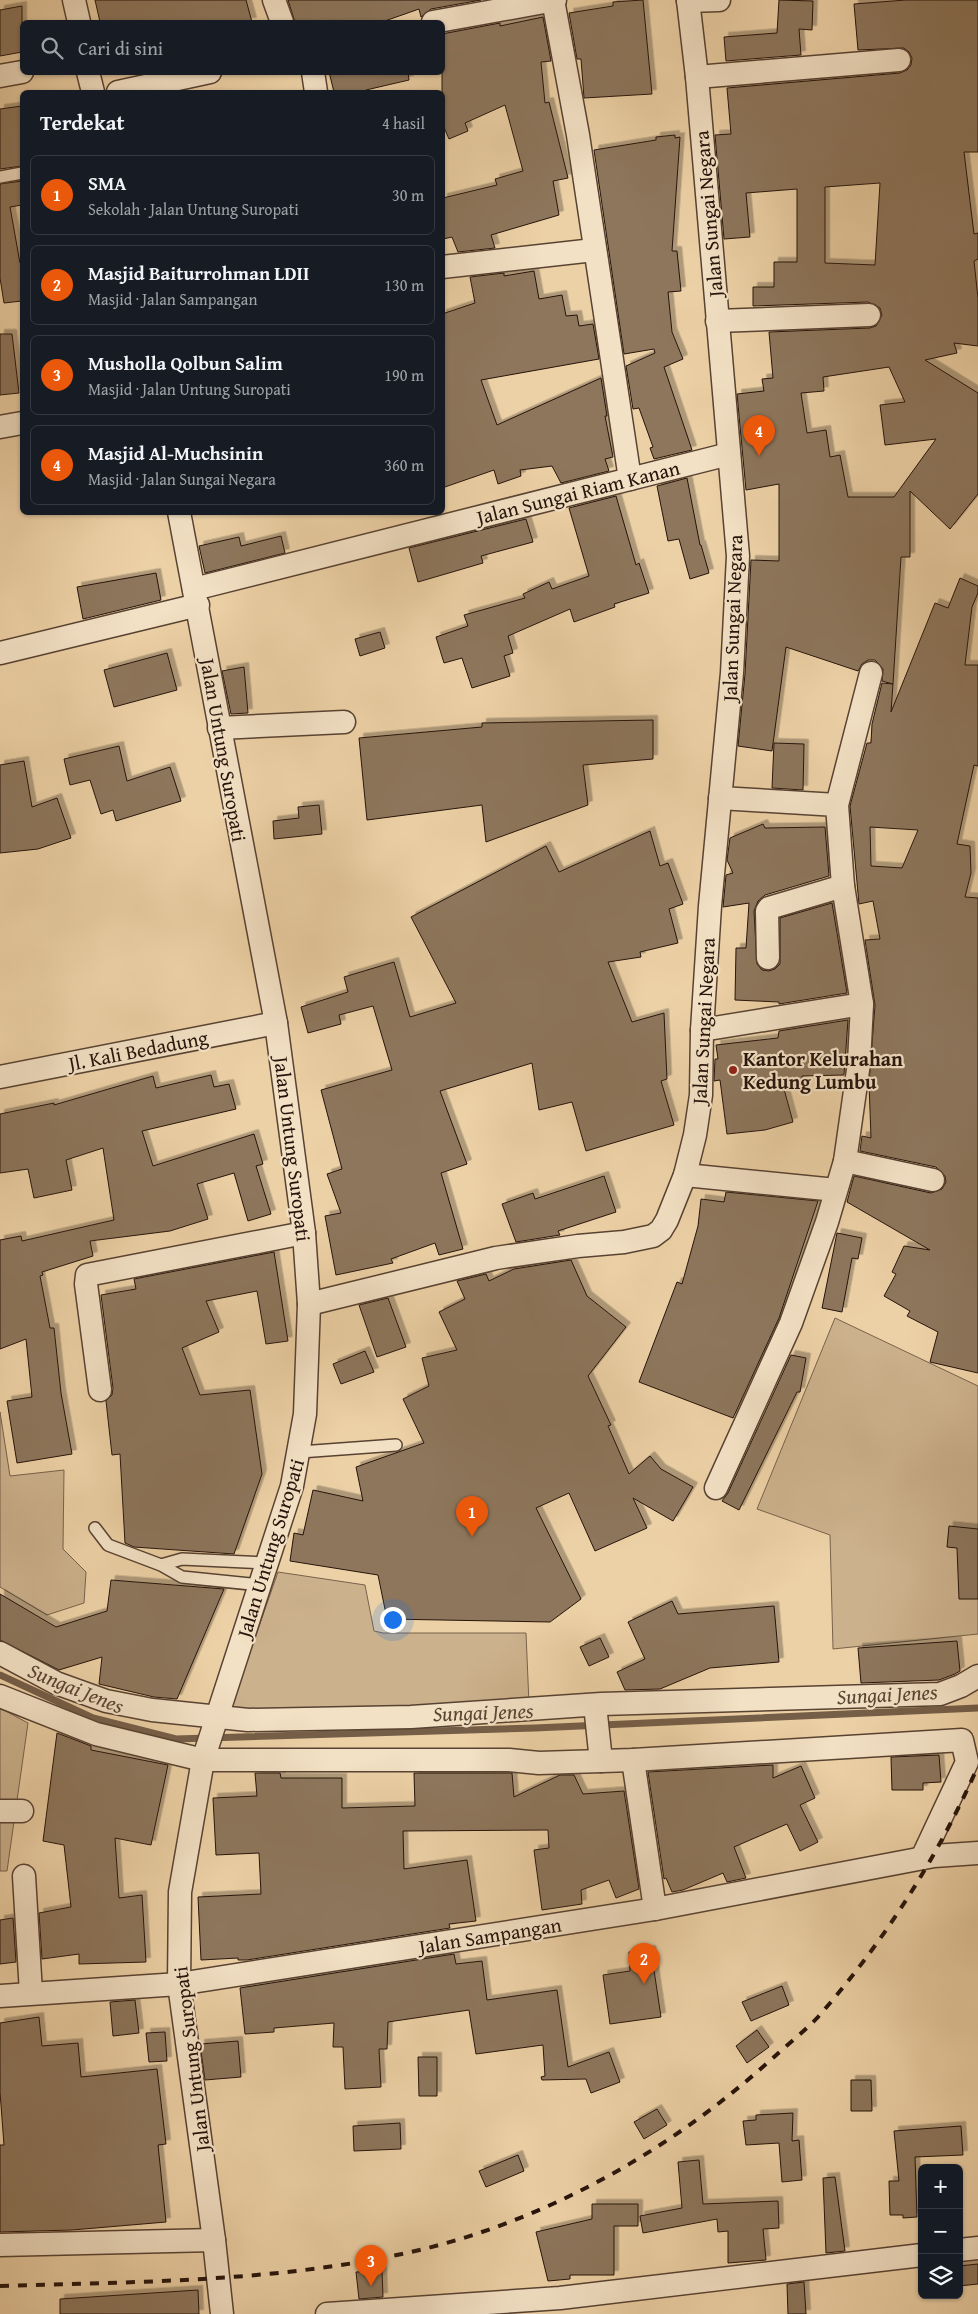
<!DOCTYPE html>
<html lang="id">
<head>
<meta charset="utf-8">
<style>
  :root { --surface:#171b24; --page:#242831; --text:#f1f3f6; --muted:#9ea1a6; --line:#363941; --accent:#ea580c }
  body { margin:0; font-family:"Gentium Book Plus",serif; background:var(--page); color:var(--text) }
  .controls { position:absolute; right:15px; bottom:15px; display:grid; overflow:hidden; border-radius:8px; box-shadow:0 1px 4px #0004 }
  .controls button { width:45px; height:45px; display:grid; place-items:center; padding:0; border:0; border-bottom:1px solid var(--line); background:var(--surface); color:var(--text); font:25px sans-serif }
  .you { position:absolute; left:392px; top:1619px; width:18px; height:18px; margin:-12px; border:4px solid #fff; border-radius:50%; background:#1a73e8; box-shadow:0 0 0 8px #1a73e833 }
  .badge { display:grid; place-items:center; width:32px; height:32px; border-radius:50%; background:var(--accent); color:#fff; font-size:16px; font-weight:700 }
  .pin { position:absolute; translate:-50% -41px; filter:drop-shadow(0 1px 2px #0008) }
  .pin::after { content:''; position:absolute; top:26px; width:18px; height:15px; background:inherit; clip-path:polygon(0 0,100% 0,50% 100%) }
  .list { margin:0; padding:0; list-style:none }
  h2 { display:flex; justify-content:space-between; align-items:center; height:65px; margin:0; padding:0 20px; font-size:21px }
  h2 small { font-size:16px; font-weight:400; color:var(--muted) }
  .list li { display:grid; grid-template-columns:32px 1fr auto; gap:15px; align-items:center; box-sizing:border-box; height:80px; margin:0 10px 10px; padding:0 10px; border:1px solid var(--line); border-radius:8px }
  .list b { display:block; font-size:19px; white-space:nowrap }
  .list p { margin:0; font-size:16px; white-space:nowrap; color:var(--muted) }
  .list em { font-size:16px; font-style:normal; color:var(--muted) }
  .icon { flex:none; width:28px; height:28px; fill:none; stroke:currentColor; stroke-width:2; stroke-linecap:round; stroke-linejoin:round }
  .map { position:relative; flex:none; width:978px; height:2314px; overflow:hidden }
  .search { position:absolute; background:var(--surface); box-shadow:0 1px 4px #0004; left:20px; top:20px; width:425px; height:55px; display:flex; align-items:center; gap:12px; box-sizing:border-box; padding:0 18px; border-radius:8px; color:var(--muted); font-size:19px }
  .panel { position:absolute; background:var(--surface); box-shadow:0 1px 4px #0004; left:20px; top:90px; width:425px; height:425px; border-radius:8px }
  .map>svg:first-child { display:block }
</style>
</head>
<body>
<div class="map">
<svg width="978" height="2314" viewBox="0 0 978 2314">
  <defs>
    <filter id="shadow"><feDropShadow dx="4.5" dy="-4.5" stdDeviation="0" flood-color="#0004"/></filter>
  </defs>
  <rect width="100%" height="100%" fill="#edd1a6"/>
  <filter id="stains"><feTurbulence type="fractalNoise" baseFrequency=".004" numOctaves="4"/><feColorMatrix values="0 0 0 0 .2 0 0 0 0 .09 0 0 0 0 .02 0 0 0 .5 -.17"/></filter>
  <radialGradient id="worn" r=".72"><stop offset=".6" stop-color="#630" stop-opacity="0"/><stop offset="1" stop-color="#630" stop-opacity=".3"/></radialGradient>
  <g fill="#cbb18c" stroke="#78624c">
    <path d="M835 1318 978 1386V1634L833 1649 830 1535 757 1509Z"/>
    <path d="M0 1412 10 1476 64 1470 63 1549 86 1572 84 1603 47 1615 0 1587Z"/>
    <path d="M278 1572 365 1585 374 1631 383 1633H526L529 1704 230 1709Z"/>
    <path d="M0 1708 28 1723 7 1871H0Z"/>
  </g>
  <g fill="none" stroke-linecap="round" stroke-linejoin="round">
    <path stroke="#755e48" stroke-width="7" d="M0 1675 93 1718 176 1739 535 1728 978 1708"/>
  </g>
  <g fill="#8d765c" stroke="#26130b" fill-rule="evenodd" filter="url(#shadow)">
    <path d="M95 0H246L252 22H100Z"/>
    <path d="M288 0H481L431 9 421 17 419 9 382 22H295Z"/>
    <path d="M643 0 652 94 584 98 581 59H577L569 13 613 6V2Z"/>
    <path d="M779 0 813 1 812 30 799 29 801 55 726 61 724 37 777 33Z"/>
    <path d="M906 0H978V152H964L974 234 978 233V259L974 261 978 298V346L954 343 957 353 925 360 978 393V494L950 529 910 491V557H901L893 684 882 681 883 669 875 660H868L862 664 858 671 786 647 772 751 738 746 745 674 751 560 779 561V484L746 490 737 394 764 391 762 379 773 378 769 332 870 328 876 326 882 315 880 308 868 302 753 306V287H774V262H797V189L746 193 750 237 724 239 715 135 731 134 727 88 900 73 907 70 911 65 912 58 909 52 904 48 858 50 854 4ZM880 183 875 265 825 263V187ZM889 367 905 402 880 405 885 445 936 439 894 497H848L840 455 830 457 826 430 807 433 801 393 824 391 823 377Z"/>
    <path d="M22 6V52L0 56V10Z"/>
    <path d="M543 17 551 61 541 62 545 103 549 102 568 178 553 181 559 215 491 235 495 248 458 252 452 237 443 239V198L497 185 495 179 523 171 505 105 465 123 468 131 449 139 442 123V34L500 23V26Z"/>
    <path d="M329 72H408L409 80 366 90 367 92H334Z"/>
    <path d="M22 106V166L0 169V109Z"/>
    <path d="M675 135V138L680 137 672 251H677L681 291 668 292 672 332 683 359 664 367 692 450 654 459 650 448 653 447 639 408 633 409 626 366 655 353 654 349 624 354 594 150 656 140V137Z"/>
    <path d="M22 181V205L10 207 20 263H22V301L4 303 0 278V184Z"/>
    <path d="M534 271 539 299 562 295 566 316 577 315 579 326 593 324 599 359 481 380 497 425 601 378 607 416H605L613 457 605 459 609 471 561 483 552 466 520 470 521 476 498 484 494 470 442 488V314L475 303 470 277 504 273V276Z"/>
    <path d="M0 334H12L19 393 0 395Z"/>
    <path d="M687 478 700 545H701L709 573 690 579 679 539 668 541 657 486Z"/>
    <path d="M616 496 636 565 639 563 649 593 614 604 615 607 574 622 570 609 508 636 513 653 504 656 510 676 472 688 462 658 444 663 436 637 468 626 464 615 525 598 523 594 549 582 552 589 589 576 569 508Z"/>
    <path d="M526 519 533 542 481 556 483 563 418 582 409 548Z"/>
    <path d="M281 536 285 553 205 573 199 546 239 537 241 546Z"/>
    <path d="M156 573 161 600 83 619 77 587Z"/>
    <path d="M960 578 978 586V593L972 607 965 665H978V766L974 765 957 844 970 846 971 873 965 897 978 898V1373L930 1362 938 1332 907 1316 910 1311 884 1296 896 1274 892 1272 904 1246 930 1250 847 1202 854 1176 931 1193 942 1189 946 1182 945 1176 936 1167 860 1151 862 1136 871 1138 869 1083 875 1005 865 940 880 939 873 901 859 904 850 806 867 743H871L872 724 882 683 893 684 891 712 935 603 948 608ZM870 827 918 830 902 868 871 866Z"/>
    <path d="M380 632 385 648 360 656 355 639Z"/>
    <path d="M167 653 177 690 114 707 104 670Z"/>
    <path d="M244 667 248 713 231 714 222 671Z"/>
    <path d="M653 720V759L583 765 588 805 486 842 482 805 367 820 359 738 482 727V723Z"/>
    <path d="M774 743 804 744 803 790 772 788Z"/>
    <path d="M119 746 127 781 170 767 181 801 116 821 113 810 101 814 90 780 70 785 64 759Z"/>
    <path d="M24 761 32 807 57 798 71 838 38 849 0 853V765Z"/>
    <path d="M319 805 322 834 274 839 273 821 299 818 298 807Z"/>
    <path d="M763 824 765 828 825 827 829 876 765 895 758 901 754 911 757 964 762 970 769 971 775 969 780 964V918L832 903 847 993 779 1004V1002L735 1000 736 948H746L749 903 723 907 726 875 733 873 727 860 730 838Z"/>
    <path d="M650 831 660 866 668 863 683 904 669 909 678 943 640 952 641 957 608 962 632 1022 664 1013 667 1079 661 1081 674 1125 586 1151 572 1102 539 1110 532 1063 440 1091 467 1164 441 1173 463 1249 439 1255 435 1243 391 1259 393 1263 336 1275 325 1216 341 1213 327 1174 342 1169 321 1090 392 1070 373 1006 339 1015 341 1024 308 1033 301 1007 348 992 344 977 394 962 410 1017 456 1003 411 917 546 846 559 872Z"/>
    <path d="M848 1020 844 1075 802 1076V1090L784 1089 793 1122 765 1130 727 1134 720 1080 714 1081 715 1059H718L716 1045 778 1038 779 1031Z"/>
    <path d="M211 1075 214 1087 229 1084 236 1109 142 1131 153 1166 254 1134 263 1164 256 1166 271 1214 248 1221 234 1173 197 1184 208 1219 170 1231 90 1241 93 1256 42 1272 43 1275 40 1276 50 1328H54L61 1393 72 1454 17 1463 7 1401 32 1397 26 1339 0 1349V1240L21 1236 22 1241 114 1220 103 1148 66 1160 72 1190 34 1198 28 1169 0 1173V1114L54 1103V1105L153 1076 156 1088Z"/>
    <path d="M604 1176 616 1212 558 1231 560 1235 516 1242 502 1204 533 1193 535 1199Z"/>
    <path d="M726 1192 818 1201 779 1318 733 1418 639 1382 677 1282 682 1284 698 1226 701 1199 724 1202Z"/>
    <path d="M837 1233 862 1238 858 1259 852 1258 842 1312 822 1308Z"/>
    <path d="M274 1252 288 1341 266 1344 257 1291 206 1301 219 1332 182 1348 200 1395 250 1390 262 1474 234 1554 134 1547 125 1543 120 1454 112 1455 106 1401 112 1395 113 1388 101 1295 136 1289 134 1279Z"/>
    <path d="M571 1260 587 1296 626 1327 588 1376 611 1425 608 1426 629 1474 650 1456 661 1469 693 1487 673 1521 633 1498 647 1528 595 1551 569 1493 536 1508 581 1599 550 1622 387 1619 378 1575 290 1561 294 1533 303 1535 313 1490 363 1501 356 1467 424 1443 403 1399 429 1386 422 1358 457 1350 439 1312 465 1299 457 1281 486 1274 489 1281 514 1269Z"/>
    <path d="M388 1298 406 1347 377 1357 359 1305Z"/>
    <path d="M365 1351 374 1372 341 1384 333 1364Z"/>
    <path d="M791 1355 806 1358 800 1392H797L739 1510 722 1501 728 1493Z"/>
    <path d="M949 1526 978 1529V1599H959L957 1548 947 1547Z"/>
    <path d="M111 1580 224 1589 177 1699 154 1697 99 1684 102 1657 59 1670 0 1640V1594L56 1627 107 1611Z"/>
    <path d="M672 1601 678 1614 774 1606 779 1662 710 1668 660 1689 625 1690 617 1672 645 1659 628 1622Z"/>
    <path d="M600 1638 609 1657 589 1666 580 1647Z"/>
    <path d="M957 1641 960 1671 955 1674 939 1680 861 1683 858 1648Z"/>
    <path d="M57 1733 91 1746V1750L168 1765 151 1845 115 1838 119 1898 142 1895 146 1962 79 1964V1954L42 1959 39 1913 71 1907 64 1845 43 1841Z"/>
    <path d="M939 1755 941 1782 923 1783V1790H892L891 1757Z"/>
    <path d="M773 1765V1778L801 1766 815 1798 800 1805 818 1842 800 1851 787 1824 734 1847 746 1878 727 1882 723 1873 683 1890 672 1892 666 1878 664 1879 648 1772Z"/>
    <path d="M255 1773H280L281 1778H342V1808L415 1806 414 1773H512L514 1797 560 1775H574L583 1794 624 1791 639 1889 616 1898 609 1880 581 1890 582 1904 542 1910 534 1850 549 1848 548 1830 403 1831 404 1869 467 1860 476 1921 449 1924 450 1928 247 1960H238V1958L201 1960 198 1897 261 1894 259 1853 216 1855 213 1798 257 1796Z"/>
    <path d="M13 1918 16 1962 0 1964V1920Z"/>
    <path d="M651 1950 661 2017 610 2024 603 1975 630 1971 629 1952Z"/>
    <path d="M454 1954 456 1964 482 1961 487 2000 557 1990 568 2067 609 2052 620 2082 591 2093 586 2079 542 2080 541 2077 545 2076 543 2045 476 2054 469 2010 388 2022 387 2049H379L381 2087 345 2089 343 2047H333L334 2023 274 2028V2032L245 2034 240 1988Z"/>
    <path d="M782 1986 789 2005 751 2021 742 2002Z"/>
    <path d="M135 2000 139 2033 113 2036 110 2002Z"/>
    <path d="M39 2017 42 2046 78 2043 81 2077 157 2069 166 2144 158 2145 166 2222 72 2230 0 2232V2145H4L0 2092V2023Z"/>
    <path d="M757 2030 769 2047 747 2063 736 2046Z"/>
    <path d="M165 2032 167 2061 149 2062 146 2033Z"/>
    <path d="M238 2041 241 2077 205 2080 200 2044Z"/>
    <path d="M418 2057H437V2096H419Z"/>
    <path d="M851 2080H871L872 2111H851Z"/>
    <path d="M657 2109 667 2125 644 2139 634 2122Z"/>
    <path d="M793 2113 792 2141 799 2140 802 2180 782 2182 779 2143 746 2145 743 2121 756 2120V2115Z"/>
    <path d="M400 2123 401 2149 354 2151 353 2126Z"/>
    <path d="M961 2126 963 2155 915 2157 917 2217 903 2218V2215H890L889 2181H899L894 2131Z"/>
    <path d="M518 2155 524 2171 486 2187 479 2171Z"/>
    <path d="M699 2160 703 2204 778 2201 779 2228 763 2229 766 2260 728 2263V2231L718 2232 717 2219 643 2233 640 2216 682 2208 678 2162Z"/>
    <path d="M835 2177 845 2251 826 2253 823 2178Z"/>
    <path d="M592 2204H638V2226H614V2275H570V2279L548 2281 536 2232 592 2219Z"/>
    <path d="M978 2264V2284L959 2286V2266Z"/>
    <path d="M382 2271 383 2297 359 2299 356 2272Z"/>
    <path d="M804 2282 806 2314H788L787 2284Z"/>
    <path d="M198 2290 199 2314H60V2299Z"/>
  </g>
  <g fill="none" stroke-linecap="round" stroke-linejoin="round">
    <g stroke="#584232" stroke-width="14">
      <g id="service">
        <path d="M0 177 22 173"/>
        <path d="M300 1452 396 1445"/>
        <path d="M95 1528 108 1545 161 1565 182 1577 260 1585"/>
        <path d="M161 1565 182 1559 267 1563"/>
      </g>
    </g>
    <g stroke="#584232" stroke-width="25">
      <g id="minor">
        <path d="M74 0 79 22"/>
        <path d="M274 0 282 22"/>
        <path d="M553 0 578 135 630 479"/>
        <path d="M688 1 719 0"/>
        <path d="M433 22 555 0"/>
        <path d="M88 72 93 92"/>
        <path d="M313 72 316 92"/>
        <path d="M0 76 22 72"/>
        <path d="M697 77 899 60"/>
        <path d="M118 92 210 72"/>
        <path d="M442 267 594 250"/>
        <path d="M717 321 869 315"/>
        <path d="M0 427 22 423"/>
        <path d="M179 512 276 1023 304 1233 309 1304 305 1414 292 1486 203 1760 180 1892 179 1984 214 2240 222 2314"/>
        <path d="M194 589 729 454"/>
        <path d="M0 653 198 605"/>
        <path d="M219 728 344 722"/>
        <path d="M837 805 871 673"/>
        <path d="M768 958 767 911 769 908 843 886"/>
        <path d="M702 1030 862 1004"/>
        <path d="M0 1077 276 1023"/>
        <path d="M845 1161 933 1180"/>
        <path d="M685 1175 836 1190"/>
        <path d="M309 1304 496 1258 578 1246 624 1242 653 1236 661 1230 667 1220 685 1175 695 1135 701 1095 702 1030 710 906 732 673 738 556 697 77 688 0"/>
        <path d="M100 1390 86 1284 87 1275 304 1233"/>
        <path d="M716 1488 791 1323 827 1222 845 1161 859 1063 862 1004 843 886 837 805 720 798"/>
        <path d="M0 1653 56 1683 106 1701 152 1710 248 1720 411 1717 601 1704 940 1694 961 1686 978 1676"/>
        <path d="M0 1696 96 1734 203 1760H509L539 1763 633 1760 962 1740 967 1762 922 1858"/>
        <path d="M595 1705 601 1761"/>
        <path d="M633 1760 655 1909"/>
        <path d="M0 1811H22"/>
        <path d="M24 1876 31 1993"/>
        <path d="M0 1996 179 1984 655 1909 934 1856 978 1853"/>
        <path d="M0 2245 214 2240"/>
        <path d="M959 2250 978 2248"/>
        <path d="M327 2314 560 2298 922 2255"/>
      </g>
    </g>
    <use href="#service" stroke="#f3e1c5" stroke-width="11"/>
    <use href="#minor" stroke="#f3e1c5" stroke-width="22"/>
    <path stroke="#26130b" stroke-width="4" stroke-dasharray="9 9" stroke-linecap="butt" d="M0 2286C131 2282 264 2282 392 2256 535 2228 667 2154 774 2057 788 2044 805 2031 818 2017 884 1942 938 1857 978 1766"/>
  </g>
  <circle fill="#8f2418" stroke="#f3e1c5" stroke-width="2" cx="733" cy="1070" r="5"/>
  <g text-anchor="middle" dominant-baseline="central" stroke-width="4.5" stroke-linejoin="round" paint-order="stroke">
    <g font-size="20" fill="#26130b" stroke="#f3e1c5">
      <text transform="translate(708 214) rotate(-95)">Jalan Sungai Negara</text>
      <text transform="translate(578 492) rotate(-14)">Jalan Sungai Riam Kanan</text>
      <text transform="translate(732 618) rotate(-88)">Jalan Sungai Negara</text>
      <text transform="translate(224 750) rotate(80)">Jalan Untung Suropati</text>
      <text transform="translate(703 1021) rotate(-87)">Jalan Sungai Negara</text>
      <text transform="translate(138 1050) rotate(-11)">Jl. Kali Bedadung</text>
      <text transform="translate(293 1149) rotate(83)">Jalan Untung Suropati</text>
      <text transform="translate(270 1548) rotate(-73)">Jalan Untung Suropati</text>
      <text transform="translate(490 1935) rotate(-9)">Jalan Sampangan</text>
      <text transform="translate(191 2059) rotate(-97)">Jalan Untung Suropati</text>
    </g>
    <g font-size="20" font-weight="bold" fill="#26130b" stroke="#f3e1c5" text-anchor="start">
      <text x="743" y="1058">Kantor Kelurahan<tspan x="743" dy="23">Kedung Lumbu</tspan></text>
    </g>
    <g font-size="21" font-style="italic" fill="#5a4534" stroke="#f3e1c5">
      <text transform="translate(76 1688) rotate(22)">Sungai Jenes</text>
      <text transform="translate(887 1694) rotate(-3)">Sungai Jenes</text>
      <text transform="translate(483 1712) rotate(-2)">Sungai Jenes</text>
    </g>
  </g>
  <rect width="100%" height="100%" filter="url(#stains)"/>
  <rect width="100%" height="100%" fill="url(#worn)"/>
</svg>
<div class="controls">
<button>+</button>
<button>−</button>
<button><svg class="icon" aria-label="layers" viewBox="0 0 24 24"><path d="M12 4l9 5-9 5-9-5zM3 14l9 5 9-5"/></svg></button>
</div>
<div class="you"></div>
<div class="pin badge" style="left:472px;top:1537px">1</div>
<div class="pin badge" style="left:644px;top:1984px">2</div>
<div class="pin badge" style="left:371px;top:2286px">3</div>
<div class="pin badge" style="left:759px;top:456px">4</div>
<div class="search"><svg class="icon" aria-label="search" viewBox="0 0 24 24"><circle cx="10" cy="10" r="6"/><path d="M15 15l6 6"/></svg>Cari di sini</div>
<section class="panel">
<h2>Terdekat<small>4 hasil</small></h2>
<ul class="list">
<li><span class="badge">1</span><div><b>SMA</b><p>Sekolah · Jalan Untung Suropati</p></div><em>30 m</em></li>
<li><span class="badge">2</span><div><b>Masjid Baiturrohman LDII</b><p>Masjid · Jalan Sampangan</p></div><em>130 m</em></li>
<li><span class="badge">3</span><div><b>Musholla Qolbun Salim</b><p>Masjid · Jalan Untung Suropati</p></div><em>190 m</em></li>
<li><span class="badge">4</span><div><b>Masjid Al-Muchsinin</b><p>Masjid · Jalan Sungai Negara</p></div><em>360 m</em></li>
</ul>
</section>
</div>
</body>
</html>
